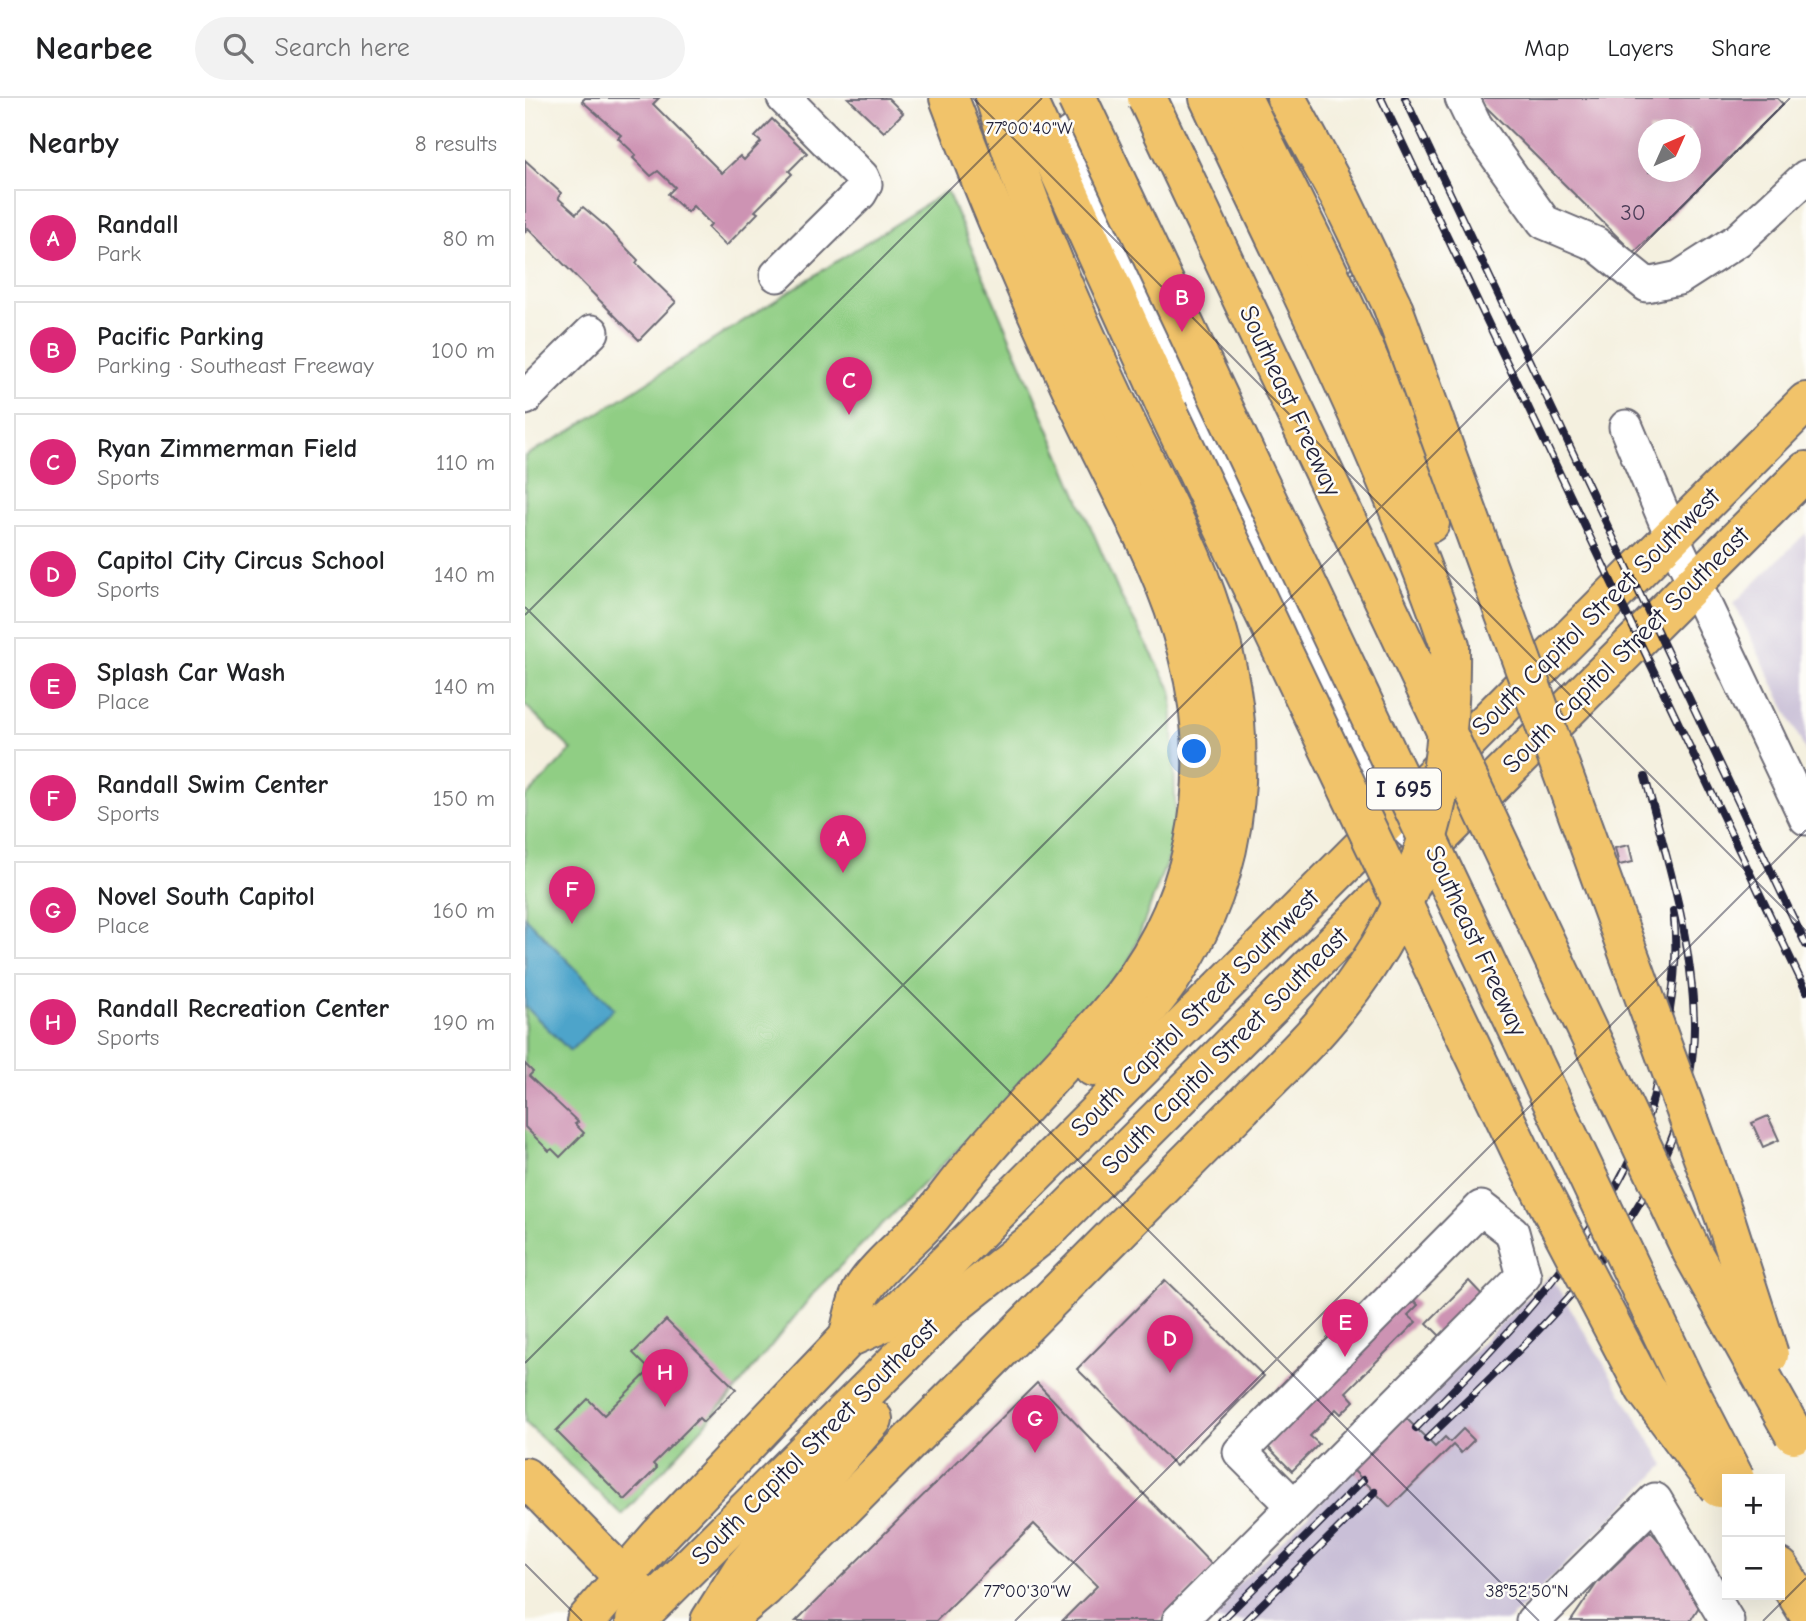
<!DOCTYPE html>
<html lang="en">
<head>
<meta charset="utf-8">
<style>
  :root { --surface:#fff; --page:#f2f2f2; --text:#202124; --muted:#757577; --line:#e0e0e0; --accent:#db2777 }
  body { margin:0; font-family:"Comic Neue",sans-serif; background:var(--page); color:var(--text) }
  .controls { position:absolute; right:21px; bottom:21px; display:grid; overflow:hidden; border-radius:0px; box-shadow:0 7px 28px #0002 }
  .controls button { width:63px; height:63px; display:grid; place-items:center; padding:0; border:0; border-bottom:2px solid var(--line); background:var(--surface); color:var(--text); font:35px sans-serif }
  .compass { position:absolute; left:1113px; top:21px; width:63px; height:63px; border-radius:50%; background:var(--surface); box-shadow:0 7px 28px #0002; rotate:45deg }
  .you { position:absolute; left:670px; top:654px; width:24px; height:24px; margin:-18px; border:5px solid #fff; border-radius:50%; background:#1a73e8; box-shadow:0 0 0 10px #1a73e833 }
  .badge { display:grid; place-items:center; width:46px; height:46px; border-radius:50%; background:var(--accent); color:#fff; font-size:23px; font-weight:700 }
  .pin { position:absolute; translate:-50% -58px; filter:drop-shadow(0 2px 4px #0008) }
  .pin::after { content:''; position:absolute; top:37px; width:24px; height:21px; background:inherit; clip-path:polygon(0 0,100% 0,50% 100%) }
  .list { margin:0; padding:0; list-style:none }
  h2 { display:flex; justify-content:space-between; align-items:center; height:91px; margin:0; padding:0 28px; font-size:30px }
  h2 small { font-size:23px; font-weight:400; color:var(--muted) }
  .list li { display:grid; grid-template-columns:46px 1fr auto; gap:21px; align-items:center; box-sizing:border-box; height:98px; margin:0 14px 14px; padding:0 14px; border:2px solid var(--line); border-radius:0px }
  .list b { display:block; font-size:26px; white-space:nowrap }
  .list p { margin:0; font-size:23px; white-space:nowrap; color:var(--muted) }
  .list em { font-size:23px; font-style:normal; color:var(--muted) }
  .icon { flex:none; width:38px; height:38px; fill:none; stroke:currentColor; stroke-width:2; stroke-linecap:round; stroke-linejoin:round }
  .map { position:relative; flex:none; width:1281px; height:1523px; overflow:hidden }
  header { display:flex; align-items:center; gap:42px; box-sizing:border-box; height:98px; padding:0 35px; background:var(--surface); border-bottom:2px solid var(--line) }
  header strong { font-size:33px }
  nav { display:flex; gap:38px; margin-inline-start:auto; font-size:24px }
  .search { width:490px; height:63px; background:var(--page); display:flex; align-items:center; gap:18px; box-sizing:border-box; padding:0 24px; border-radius:38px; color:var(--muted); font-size:26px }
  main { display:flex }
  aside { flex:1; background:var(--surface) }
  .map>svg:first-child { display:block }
</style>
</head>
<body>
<header>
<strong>Nearbee</strong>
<div class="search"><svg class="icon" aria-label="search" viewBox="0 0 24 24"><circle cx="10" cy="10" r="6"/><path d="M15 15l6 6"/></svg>Search here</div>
<nav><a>Map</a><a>Layers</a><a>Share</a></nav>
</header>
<main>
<aside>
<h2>Nearby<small>8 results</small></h2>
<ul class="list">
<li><span class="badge">A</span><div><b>Randall</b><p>Park</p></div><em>80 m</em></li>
<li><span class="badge">B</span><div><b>Pacific Parking</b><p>Parking · Southeast Freeway</p></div><em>100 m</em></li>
<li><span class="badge">C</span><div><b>Ryan Zimmerman Field</b><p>Sports</p></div><em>110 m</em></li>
<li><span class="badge">D</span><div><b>Capitol City Circus School</b><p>Sports</p></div><em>140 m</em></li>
<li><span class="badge">E</span><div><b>Splash Car Wash</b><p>Place</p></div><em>140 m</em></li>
<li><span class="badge">F</span><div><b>Randall Swim Center</b><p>Sports</p></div><em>150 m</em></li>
<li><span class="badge">G</span><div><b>Novel South Capitol</b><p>Place</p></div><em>160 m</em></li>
<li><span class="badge">H</span><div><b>Randall Recreation Center</b><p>Sports</p></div><em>190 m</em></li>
</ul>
</aside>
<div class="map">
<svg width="1281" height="1523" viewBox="0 0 1281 1523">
  <rect width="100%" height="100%" fill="#fdfcf7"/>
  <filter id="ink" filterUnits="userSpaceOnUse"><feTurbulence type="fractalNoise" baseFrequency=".0143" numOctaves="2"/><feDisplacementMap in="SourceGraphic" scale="14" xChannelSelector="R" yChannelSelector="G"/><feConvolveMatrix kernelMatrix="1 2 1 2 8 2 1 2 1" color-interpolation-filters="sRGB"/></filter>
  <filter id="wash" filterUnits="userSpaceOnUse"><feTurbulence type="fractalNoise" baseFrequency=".00686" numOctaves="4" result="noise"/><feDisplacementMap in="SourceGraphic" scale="28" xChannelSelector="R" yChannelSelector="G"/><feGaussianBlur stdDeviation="1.57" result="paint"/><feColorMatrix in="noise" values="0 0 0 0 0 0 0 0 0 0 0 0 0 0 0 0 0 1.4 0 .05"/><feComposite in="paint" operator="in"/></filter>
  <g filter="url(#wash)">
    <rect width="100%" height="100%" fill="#f4f0df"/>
    <g fill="#c9bfd7">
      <path d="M1281 435V654L1209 505Z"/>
      <path d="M1025 1177 1140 1367 983 1523H676Z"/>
    </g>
    <path fill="#90ce84" stroke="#597860" stroke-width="2" d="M422 93 594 495 647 593 651 739 601 872 565 920 292 1191 204 1300 97 1417 0 1324V700L47 652 0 607V358L44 334Z"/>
    <path fill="#4da4ca" stroke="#386382" stroke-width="2" d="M0 819 89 910 45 953 0 908Z"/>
    <g id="blocks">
      <g fill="#cd93b3" fill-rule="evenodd">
        <path d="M60 0H134L128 6 197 75 215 58 219 62 236 44 230 39 247 21 282 55 264 73 267 76 230 113 233 115 201 148 183 130 186 126 168 108 162 114 143 96 150 89 133 73 126 78 108 60 111 57 93 40 96 37 57 3Z"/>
        <path d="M323 0H363L378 15 359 34Z"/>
        <path d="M952 0H1252L1258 6 1109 155ZM1124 32H1166V74H1124Z"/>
        <path d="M0 62 36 95 33 100 51 116 58 109 78 126 113 162 111 165 151 204 114 242 3 130 0 134Z"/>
        <path d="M1104 747 1108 764 1094 767 1090 750Z"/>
        <path d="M0 966 8 974 4 978 53 1024 50 1026 59 1035 35 1059 27 1051 24 1053 0 1029Z"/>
        <path d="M1243 1018 1254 1042 1238 1049 1227 1025Z"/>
        <path d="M865 1178 893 1207 883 1217 891 1224 821 1294 829 1303 816 1316 811 1311 785 1338 794 1346 767 1373 741 1347 759 1330 736 1307Z"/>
        <path d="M640 1182 739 1278 651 1368 552 1271Z"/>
        <path d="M944 1183 960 1200 919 1242 902 1225Z"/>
        <path d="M141 1222 211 1291 178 1324 174 1320 128 1366 132 1370 100 1402 31 1333 63 1301 79 1317 125 1272 108 1255Z"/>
        <path d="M512 1285 690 1470 635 1523H537L572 1488 509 1426 411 1523H271Z"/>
        <path d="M880 1319 910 1349 920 1339 925 1344 938 1331 949 1342 936 1355 928 1347 865 1409 827 1371Z"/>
        <path d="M1125 1433 1182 1496 1165 1523H1046L1072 1485Z"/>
      </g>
    </g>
  </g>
  <g filter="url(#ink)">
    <use href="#blocks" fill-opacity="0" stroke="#6c6a74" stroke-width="2"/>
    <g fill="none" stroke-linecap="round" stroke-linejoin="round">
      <g stroke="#6c6a74" stroke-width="37">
        <g id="minor">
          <path d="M937 0 950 27 1019 124 1071 146 1122 187 1154 180 1213 142 1281 79"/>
          <path d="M545 36 868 716 886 734"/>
          <path d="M252 177 335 95 340 86 337 79 259 0"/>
          <path d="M0 300 67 234"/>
          <path d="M1101 329 1147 438 1281 720"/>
          <path d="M654 1523 999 1178 987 1134 956 1110 715 1354 769 1408"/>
          <path d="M1008 1523 1130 1402 1202 1523"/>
        </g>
      </g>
      <g stroke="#6c6a74" stroke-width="42">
        <g id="major">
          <path d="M0 1379 118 1499"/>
          <path d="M61 1523 135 1437 323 1240 366 1221 1281 304"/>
          <path d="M110 1523 425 1210 518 1136 1281 373"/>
          <path d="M185 1523 217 1472 348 1321"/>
        </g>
      </g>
      <g stroke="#6c6a74" stroke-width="42">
        <g id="highway">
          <path d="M470 0C504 117 554 226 606 335 635 394 667 452 687 515 728 639 720 772 645 882 623 914 595 941 568 969"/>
          <path d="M501 0 643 313"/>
          <path d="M684 0C769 181 861 359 925 548"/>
          <path d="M717 0C785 139 861 276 905 425"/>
          <path d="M761 0 816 101 867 207"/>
          <path d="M323 1240C327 1226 330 1205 337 1193 351 1169 386 1142 405 1120 419 1104 431 1086 445 1070 488 1017 537 969 582 917 672 815 697 684 662 553 640 467 591 387 554 307 507 206 463 105 424 0"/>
          <path d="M1255 1470 1281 1512"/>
          <path d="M200 1523 239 1490 717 1009"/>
        </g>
      </g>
      <use href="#minor" stroke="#fff" stroke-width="33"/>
      <use href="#major" stroke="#f1c36a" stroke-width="38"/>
      <use href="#highway" stroke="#f1c36a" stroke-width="38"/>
      <g stroke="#22223b" stroke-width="8">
        <g id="rail">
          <path d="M856 0 1281 893"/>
          <path d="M880 0 1281 847"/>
          <path d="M891 1330C976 1243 1069 1152 1116 1037 1129 1007 1134 972 1140 940 1148 898 1154 856 1148 813"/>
          <path d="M902 1341C1017 1230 1172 1097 1169 923 1167 839 1142 760 1120 679"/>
          <path d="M696 1523 838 1382"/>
          <path d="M720 1523 850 1394"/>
        </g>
      </g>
      <use href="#rail" stroke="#fdfcf7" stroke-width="5" stroke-dasharray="16" stroke-linecap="butt"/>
      <g stroke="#6c6a74" stroke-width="42" stroke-linecap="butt">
        <g id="highway-bridge">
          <path d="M552 0 1158 1280 1210 1381"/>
          <path d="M622 0 1167 1154 1269 1336"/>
          <path d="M867 207 1200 1120 1244 1257"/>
          <path d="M643 313 998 1058 1120 1291 1194 1390"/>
          <path d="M717 1009C749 976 784 945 812 909 901 800 927 686 925 548"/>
        </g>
      </g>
      <use href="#highway-bridge" stroke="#f1c36a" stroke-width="38"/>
    </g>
  </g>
  <path fill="none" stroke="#22223b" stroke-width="2" stroke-opacity="0.45" d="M448 0 1281 833M0 509 1014 1523M0 517 517 0M0 1265 1265 0M0 1466 57 1523M490 1523 1281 732M1238 1523 1281 1480"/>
  <g text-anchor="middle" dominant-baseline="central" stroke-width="5" stroke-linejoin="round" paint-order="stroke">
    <g font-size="23" fill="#4d3e59">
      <text x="1108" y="114">30</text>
    </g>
    <rect fill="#fdfcf7" stroke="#646373" stroke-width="2" x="842" y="670.5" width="74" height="41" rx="5"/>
    <g font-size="24" font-weight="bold" fill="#22223b">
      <text x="879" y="691">I 695</text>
    </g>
    <g font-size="26" fill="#22223b" stroke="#fdfcf7">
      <text transform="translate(765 303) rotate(65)">Southeast Freeway</text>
      <text transform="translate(1071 514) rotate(-45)">South Capitol Street Southwest</text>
      <text transform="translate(1101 552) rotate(-45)">South Capitol Street Southeast</text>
      <text transform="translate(951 843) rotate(65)">Southeast Freeway</text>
      <text transform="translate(670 915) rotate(-45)">South Capitol Street Southwest</text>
      <text transform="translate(700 953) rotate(-45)">South Capitol Street Southeast</text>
      <text transform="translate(290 1344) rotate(-45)">South Capitol Street Southeast</text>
    </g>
  </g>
  <g font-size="18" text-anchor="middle" fill="#22223b" stroke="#fdfcf7" stroke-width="5" stroke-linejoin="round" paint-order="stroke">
    <text x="504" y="36">77°00'40"W</text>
    <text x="502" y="1499">77°00'30"W</text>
    <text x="1002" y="1499">38°52'50"N</text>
  </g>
</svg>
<div class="controls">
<button>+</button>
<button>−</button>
</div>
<svg class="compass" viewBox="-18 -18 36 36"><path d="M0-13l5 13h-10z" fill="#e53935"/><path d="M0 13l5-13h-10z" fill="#757577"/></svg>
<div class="you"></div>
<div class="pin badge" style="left:318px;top:775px">A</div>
<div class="pin badge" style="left:657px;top:234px">B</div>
<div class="pin badge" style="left:324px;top:317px">C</div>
<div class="pin badge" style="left:645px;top:1275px">D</div>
<div class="pin badge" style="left:820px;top:1259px">E</div>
<div class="pin badge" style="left:47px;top:826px">F</div>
<div class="pin badge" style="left:510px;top:1355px">G</div>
<div class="pin badge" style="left:140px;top:1309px">H</div>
</div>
</main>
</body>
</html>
